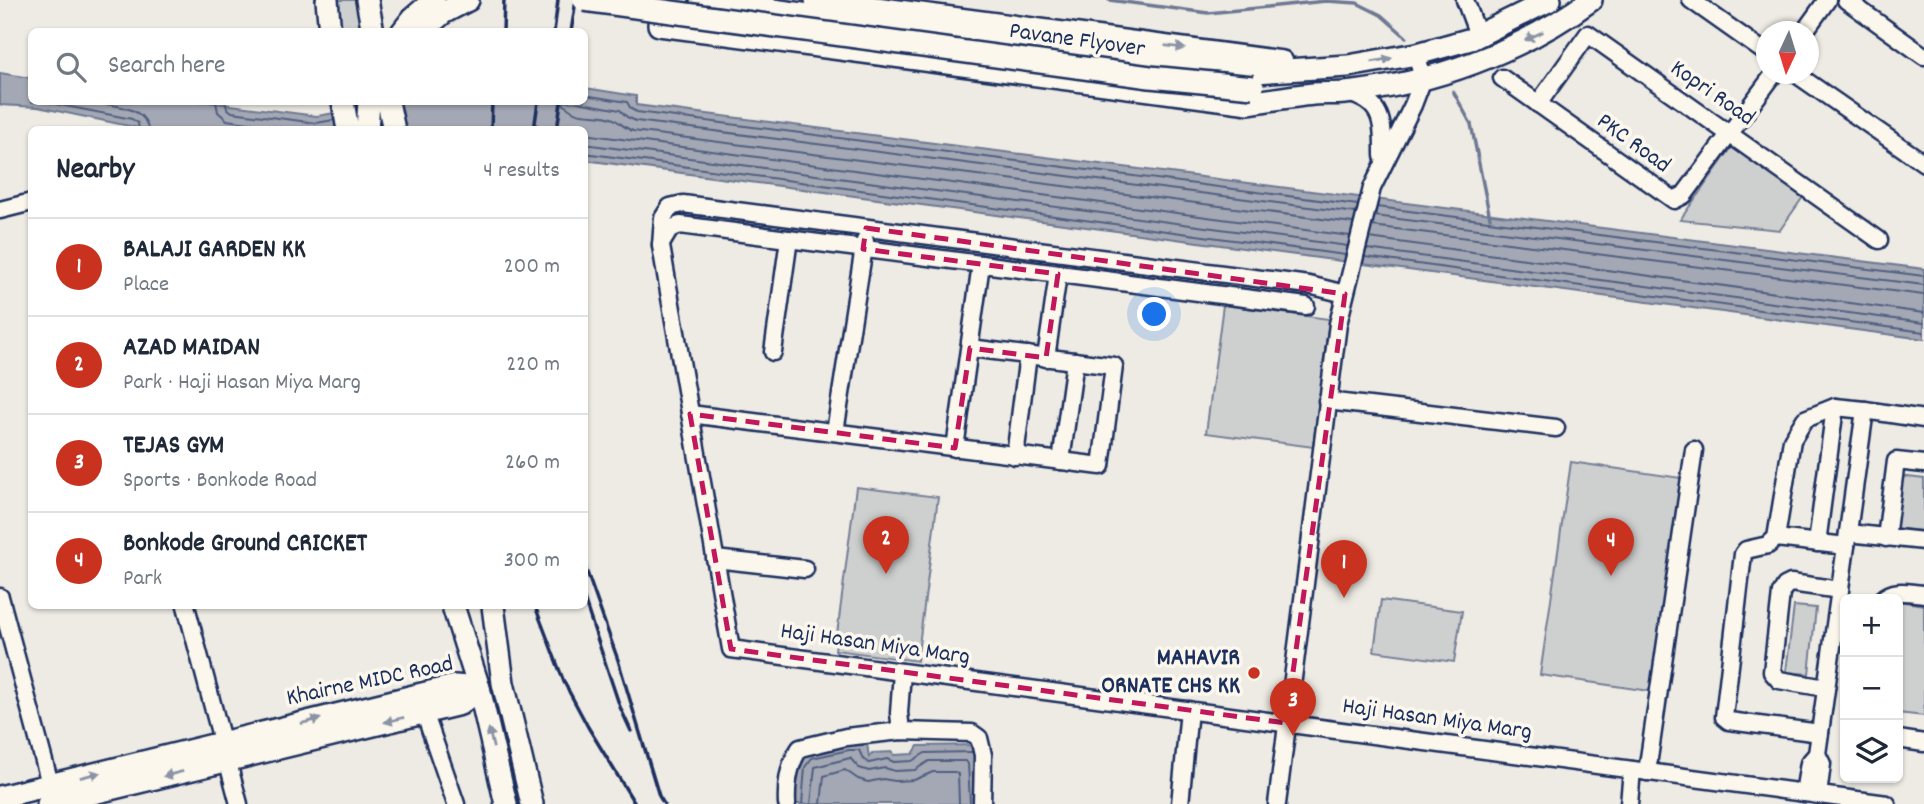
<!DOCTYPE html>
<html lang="en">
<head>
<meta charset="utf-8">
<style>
  :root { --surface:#fff; --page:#f6f6f7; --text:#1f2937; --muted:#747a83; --line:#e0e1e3; --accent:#c8321e }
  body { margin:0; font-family:Dekko,sans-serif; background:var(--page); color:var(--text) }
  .controls { position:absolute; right:21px; bottom:21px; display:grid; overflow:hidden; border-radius:10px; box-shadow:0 2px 5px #0004 }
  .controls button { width:63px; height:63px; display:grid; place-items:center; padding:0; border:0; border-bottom:2px solid var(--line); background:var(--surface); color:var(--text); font:35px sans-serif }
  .compass { position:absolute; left:1756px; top:21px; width:63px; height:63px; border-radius:50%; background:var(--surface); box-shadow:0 2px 5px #0004; rotate:184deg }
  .you { position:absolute; left:1155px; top:315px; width:24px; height:24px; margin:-18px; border:5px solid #fff; border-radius:50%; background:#1a73e8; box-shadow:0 0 0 10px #1a73e833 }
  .badge { display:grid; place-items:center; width:46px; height:46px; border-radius:50%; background:var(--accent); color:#fff; font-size:23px; font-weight:700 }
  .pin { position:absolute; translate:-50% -58px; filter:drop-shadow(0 2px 4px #0008) }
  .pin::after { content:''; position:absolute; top:37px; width:24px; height:21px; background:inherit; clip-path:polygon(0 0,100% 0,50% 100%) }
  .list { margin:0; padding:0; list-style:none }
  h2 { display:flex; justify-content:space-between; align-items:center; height:91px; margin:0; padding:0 28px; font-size:30px }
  h2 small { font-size:23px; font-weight:400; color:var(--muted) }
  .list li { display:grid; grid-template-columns:46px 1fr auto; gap:21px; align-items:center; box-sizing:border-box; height:98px; padding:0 28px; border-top:2px solid var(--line) }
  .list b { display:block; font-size:26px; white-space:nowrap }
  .list p { margin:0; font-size:23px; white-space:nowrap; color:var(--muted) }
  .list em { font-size:23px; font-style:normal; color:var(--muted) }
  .icon { flex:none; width:38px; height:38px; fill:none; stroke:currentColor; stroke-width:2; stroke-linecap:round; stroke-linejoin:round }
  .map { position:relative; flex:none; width:1924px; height:804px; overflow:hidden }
  .search { position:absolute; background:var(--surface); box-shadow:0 2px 5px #0004; left:28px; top:28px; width:560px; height:77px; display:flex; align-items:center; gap:18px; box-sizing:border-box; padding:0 24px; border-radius:10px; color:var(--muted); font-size:26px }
  .panel { position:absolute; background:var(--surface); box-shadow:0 2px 5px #0004; left:28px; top:126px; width:560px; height:483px; border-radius:10px }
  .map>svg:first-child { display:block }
</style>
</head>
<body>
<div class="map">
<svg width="1924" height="804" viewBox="0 0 1924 804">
  <rect width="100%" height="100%" fill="#eeebe4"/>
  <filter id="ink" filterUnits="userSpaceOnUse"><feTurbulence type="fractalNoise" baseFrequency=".0143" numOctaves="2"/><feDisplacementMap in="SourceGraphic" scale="14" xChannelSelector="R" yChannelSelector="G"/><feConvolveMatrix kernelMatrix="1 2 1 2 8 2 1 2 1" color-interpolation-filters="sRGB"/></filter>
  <g filter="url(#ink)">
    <g fill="#cecfcf" stroke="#747f96" stroke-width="2">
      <path d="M335 0H357L363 31H339Z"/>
      <path d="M1732 147 1803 197 1780 230 1680 220Z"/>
      <path d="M1223 305 1329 319 1313 447 1206 433Z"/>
      <path d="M1571 462 1681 478 1650 691 1540 675Z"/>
      <path d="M1900 476 1924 479V531L1893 528Z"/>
      <path d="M856 487 938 497 917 661 835 650Z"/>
      <path d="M1381 600 1462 611 1454 662 1374 651Z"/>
      <path d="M1898 601 1924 605V716L1898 713Z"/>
      <path d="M1794 606 1816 608 1809 674 1786 672Z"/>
    </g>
    <g fill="#a3a8b4" stroke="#6d7892" stroke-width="2">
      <path d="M0 73 31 78 32 102H207L317 116 400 102H584L585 88 636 96V105L1924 269V339L585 160 584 130H148L38 107 0 105Z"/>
      <path d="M849 742 867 743 869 757 872 753 893 752 894 755 913 754 918 746 978 745 986 804H795C797 749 797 754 849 742Z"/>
    </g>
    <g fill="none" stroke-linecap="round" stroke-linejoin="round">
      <g stroke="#515f80" stroke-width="2">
        <path d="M584 95 627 102 631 109 637 112 1358 205"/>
        <path d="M45 102 132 119 138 123 139 130"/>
        <path d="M89 102C108 105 146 105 148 130"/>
        <path d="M216 102 218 112 227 120 299 130"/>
        <path d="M225 102 227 108 232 112 316 123 334 120"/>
        <path d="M562 102C578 122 595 110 614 119 621 123 624 128 633 131L1353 223"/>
        <path d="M577 102 620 110 627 117 636 121 1356 213"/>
        <path d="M584 134 1350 236"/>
        <path d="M584 144 1348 246"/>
        <path d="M584 153 1345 255"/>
        <path d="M1377 207 1924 276"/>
        <path d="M1375 216 1924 285"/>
        <path d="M1372 226 1924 295"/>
        <path d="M1369 238 1924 313"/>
        <path d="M1367 249 1924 323"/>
        <path d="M1365 257 1924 332"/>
        <path d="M802 804 805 767 812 758 849 750H859L863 759 869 763 887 759 894 762 912 761 925 753 972 752"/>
        <path d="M811 804 815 767 850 758 859 768 869 771 885 768 895 771 915 770 929 761H966L968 764 970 804"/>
        <path d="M821 804 824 776 845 770 858 779 868 782 883 779 895 781 914 780 933 772H955L958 774 959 804"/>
      </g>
      <g stroke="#6d7892" stroke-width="3.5">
        <path d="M1109 0 1208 13 1326 1 1357 3 1381 15 1406 37"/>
        <path d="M1453 91 1471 124 1490 218"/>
      </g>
      <g stroke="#1b2f5e" stroke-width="21">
        <g id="minor">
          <path d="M1465 0 1478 35"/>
          <path d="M1691 0 1766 53"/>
          <path d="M1846 0 1924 56"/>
          <path d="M1804 32 1827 0"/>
          <path d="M1796 74 1924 163"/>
          <path d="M1502 78 1674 200 1684 195 1774 74"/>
          <path d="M1347 93C1384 102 1383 123 1383 156"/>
          <path d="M1538 104 1588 34 1879 240"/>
          <path d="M0 210 32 202"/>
          <path d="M661 244 670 229 680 225 1306 306"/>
          <path d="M1345 294 1309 285 683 204 670 207 663 218 661 246 731 649 1887 804"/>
          <path d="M773 352 789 239"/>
          <path d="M1046 358 1058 274"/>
          <path d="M1327 401 1556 428"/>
          <path d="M690 414 1101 466 1114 366 970 348"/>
          <path d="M835 432 865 241"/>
          <path d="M955 448 981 264"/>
          <path d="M1015 456 1028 355"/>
          <path d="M1061 461 1075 361"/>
          <path d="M1848 533 1924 541"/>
          <path d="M1776 538 1846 546"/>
          <path d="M1886 538 1896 461 1924 464"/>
          <path d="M1817 543 1835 407"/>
          <path d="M715 559 805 569"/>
          <path d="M0 597 53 795"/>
          <path d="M1883 599C1894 588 1910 593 1924 594"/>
          <path d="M186 606 239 804"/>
          <path d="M1826 688 1779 680 1772 672 1781 593 1785 586 1791 583 1840 590"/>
          <path d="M421 703 456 804"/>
          <path d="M901 731 899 713 902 672"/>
          <path d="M1820 733 1729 721 1724 717 1743 554 1746 550 1768 545 1776 538 1792 440 1805 419 1835 407 1865 410"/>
          <path d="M1898 739 1924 743"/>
          <path d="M1817 754 1865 410 1924 419"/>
          <path d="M1647 772 1694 450"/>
          <path d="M1804 793 1809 763 1817 754 1822 764 1818 795"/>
          <path d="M787 804C786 784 788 765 800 748L846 737 901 731 972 733 979 738 983 755 982 804"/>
          <path d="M1180 804 1189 710"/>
          <path d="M1277 804 1338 324 1372 188 1413 105 1421 84 1422 77 1417 54"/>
          <path d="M1629 804 1632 770"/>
        </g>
      </g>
      <g stroke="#1b2f5e" stroke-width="26">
        <g id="major">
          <path d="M327 0 330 32"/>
          <path d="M367 0 373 32"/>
          <path d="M662 0 659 25 1249 103C1270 100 1292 96 1313 94 1323 93 1334 94 1345 93 1432 84 1520 52 1591 0"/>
          <path d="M701 0 1152 62 1255 72 1348 66 1417 54 1471 39 1550 0"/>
          <path d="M816 0 1282 62"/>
          <path d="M402 32 413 18 434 0"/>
          <path d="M421 32 443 13 468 0"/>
          <path d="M343 102 348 130"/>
          <path d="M388 102 394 130"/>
          <path d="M367 130 369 102"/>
          <path d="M453 606 479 688 506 804"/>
          <path d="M493 606 503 683 532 804"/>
          <path d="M0 797 455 686 479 688"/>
          <path d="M48 804 460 704 479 688"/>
        </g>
      </g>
      <use href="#minor" stroke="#fbf7ec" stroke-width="16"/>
      <use href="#major" stroke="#fbf7ec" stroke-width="21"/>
      <g stroke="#1b2f5e" stroke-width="3.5">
        <path d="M503 32 504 0"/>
        <path d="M554 32 558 0"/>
        <path d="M571 32 576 0"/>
        <path d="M491 130 492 102"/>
        <path d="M534 130 538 102"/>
        <path d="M557 130 561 102"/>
        <path d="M584 564 618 660 659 796 664 804"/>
        <path d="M584 599 620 707 631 731"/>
        <path d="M535 606 564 682 588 727 635 804"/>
      </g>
      <g stroke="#1b2f5e" stroke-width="26" stroke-linecap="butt">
        <path id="major-bridge" d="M584 0 1150 77 1253 87"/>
      </g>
      <use href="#major-bridge" stroke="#fbf7ec" stroke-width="21"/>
    </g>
    <defs><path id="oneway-solid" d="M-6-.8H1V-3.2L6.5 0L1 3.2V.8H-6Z" transform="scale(1.75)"/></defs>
    <g fill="#8b93a5">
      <use href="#oneway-solid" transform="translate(1534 36) rotate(154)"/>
      <use href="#oneway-solid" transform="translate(1175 47) rotate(7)"/>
      <use href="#oneway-solid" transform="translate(1382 60) rotate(-10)"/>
      <use href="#oneway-solid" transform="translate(394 720) rotate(166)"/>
      <use href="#oneway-solid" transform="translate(311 721) rotate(-14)"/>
      <use href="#oneway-solid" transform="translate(491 738) rotate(-103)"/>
      <use href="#oneway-solid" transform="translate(173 774) rotate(166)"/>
      <use href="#oneway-solid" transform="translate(90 775) rotate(-14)"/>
    </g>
  </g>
  <path fill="none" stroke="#c2185b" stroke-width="5" stroke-dasharray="14 9" stroke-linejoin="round" d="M866 228 1345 294 1286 723 731 649 690 414 955 448 970 348 1046 358 1058 274 863 249Z"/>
  <circle fill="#c8321e" stroke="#fbf7ec" stroke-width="2.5" cx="1254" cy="673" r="7"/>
  <g text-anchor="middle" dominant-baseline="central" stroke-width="7" stroke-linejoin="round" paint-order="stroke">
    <g font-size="24" fill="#1b2f5e" stroke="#fbf7ec">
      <text transform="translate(1077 41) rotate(8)">Pavane Flyover</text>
      <text transform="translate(1712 94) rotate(35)">Kopri Road</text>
      <text transform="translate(1633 144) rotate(36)">PKC Road</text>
      <text transform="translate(875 645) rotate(8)">Haji Hasan Miya Marg</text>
      <text transform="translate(370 682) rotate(-12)">Khairne MIDC Road</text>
      <text transform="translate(1437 720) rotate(8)">Haji Hasan Miya Marg</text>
    </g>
    <g font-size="24" font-weight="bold" fill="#1b2f5e" stroke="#fbf7ec" text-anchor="end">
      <text x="1240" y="659">MAHAVIR<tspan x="1240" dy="28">ORNATE CHS KK</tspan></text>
    </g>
  </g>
</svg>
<div class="controls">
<button>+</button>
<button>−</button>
<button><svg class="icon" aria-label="layers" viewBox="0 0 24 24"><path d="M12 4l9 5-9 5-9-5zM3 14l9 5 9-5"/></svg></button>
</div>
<svg class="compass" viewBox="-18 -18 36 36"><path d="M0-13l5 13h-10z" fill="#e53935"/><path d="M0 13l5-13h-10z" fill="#747a83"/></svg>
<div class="you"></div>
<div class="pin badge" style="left:1344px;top:598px">1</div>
<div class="pin badge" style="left:886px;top:574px">2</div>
<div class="pin badge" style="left:1293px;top:736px">3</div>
<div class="pin badge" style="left:1611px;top:576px">4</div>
<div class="search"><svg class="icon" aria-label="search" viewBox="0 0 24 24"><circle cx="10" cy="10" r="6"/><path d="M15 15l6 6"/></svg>Search here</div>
<section class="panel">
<h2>Nearby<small>4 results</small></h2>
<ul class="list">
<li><span class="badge">1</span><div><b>BALAJI GARDEN KK</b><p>Place</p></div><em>200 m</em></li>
<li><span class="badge">2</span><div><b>AZAD MAIDAN</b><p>Park · Haji Hasan Miya Marg</p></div><em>220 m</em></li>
<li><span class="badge">3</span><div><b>TEJAS GYM</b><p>Sports · Bonkode Road</p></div><em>260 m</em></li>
<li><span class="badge">4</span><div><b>Bonkode Ground CRICKET</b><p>Park</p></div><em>300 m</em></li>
</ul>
</section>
</div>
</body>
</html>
